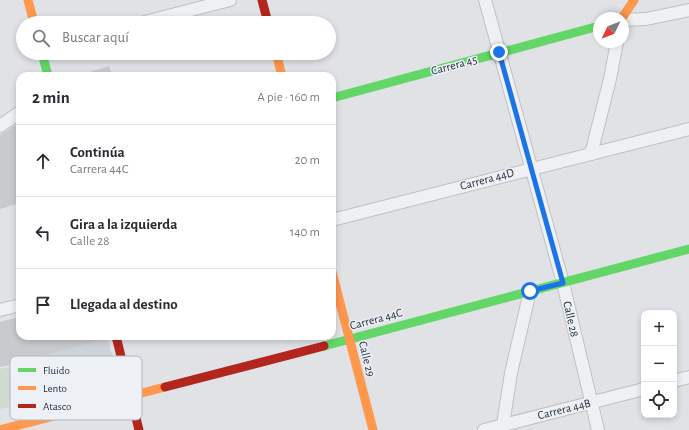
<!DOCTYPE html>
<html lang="es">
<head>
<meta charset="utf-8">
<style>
  :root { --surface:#fff; --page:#f2f2f3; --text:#2b2b33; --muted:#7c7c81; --line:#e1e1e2 }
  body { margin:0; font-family:"Alegreya Sans",sans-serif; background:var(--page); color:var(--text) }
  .controls { position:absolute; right:12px; bottom:12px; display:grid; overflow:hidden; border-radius:8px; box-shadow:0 2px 6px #0003 }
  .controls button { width:36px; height:36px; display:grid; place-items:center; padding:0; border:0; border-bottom:1px solid var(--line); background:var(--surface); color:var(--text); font:20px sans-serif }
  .compass { position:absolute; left:593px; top:12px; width:36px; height:36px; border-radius:50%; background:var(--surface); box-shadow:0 2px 6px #0003; rotate:227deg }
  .stop { position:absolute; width:12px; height:12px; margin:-9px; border:3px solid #1a73e8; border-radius:50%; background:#fff }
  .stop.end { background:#1a73e8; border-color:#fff; box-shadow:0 1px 4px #0008 }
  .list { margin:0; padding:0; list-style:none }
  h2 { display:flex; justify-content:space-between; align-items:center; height:52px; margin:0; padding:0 16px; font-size:17px }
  h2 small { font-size:13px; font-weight:400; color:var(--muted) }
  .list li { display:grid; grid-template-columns:26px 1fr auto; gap:12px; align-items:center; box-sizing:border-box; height:72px; padding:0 16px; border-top:1px solid var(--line) }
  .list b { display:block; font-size:15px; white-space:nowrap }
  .list p { margin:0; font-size:13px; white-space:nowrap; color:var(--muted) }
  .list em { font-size:13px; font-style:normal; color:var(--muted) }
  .icon { flex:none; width:22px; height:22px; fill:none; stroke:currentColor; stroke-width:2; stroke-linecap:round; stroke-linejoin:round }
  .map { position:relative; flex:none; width:689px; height:430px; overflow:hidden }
  .search { position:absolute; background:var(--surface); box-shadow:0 2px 6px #0003; left:16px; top:16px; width:320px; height:44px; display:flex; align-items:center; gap:10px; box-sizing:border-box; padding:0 14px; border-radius:22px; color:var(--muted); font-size:15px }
  .panel { position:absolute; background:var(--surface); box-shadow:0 2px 6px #0003; left:16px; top:72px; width:320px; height:268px; border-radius:12px }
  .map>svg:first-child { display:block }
</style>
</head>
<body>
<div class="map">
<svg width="689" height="430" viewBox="0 0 689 430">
  <rect width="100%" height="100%" fill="#e0e2e5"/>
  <path fill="#cdd2d9" d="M20 317V336H107L121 388 23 412 11 365 0 367V322Z"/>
  <path fill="#d0dad0" d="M9 367 19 405 0 409V369Z"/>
  <g fill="#c8cacd">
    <path d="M109 66 112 76H77Z"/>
    <path d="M20 122V203L0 209V135Z"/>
    <path d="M20 317V336H107L108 338 0 367V322Z"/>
  </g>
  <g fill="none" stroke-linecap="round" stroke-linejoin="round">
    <g stroke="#bec0c3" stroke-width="14">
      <g id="street">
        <path d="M485 0 563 283 598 430"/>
        <path d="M623 20 646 19 689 10"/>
        <path d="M141 23 230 0"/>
        <path d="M0 126 20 112"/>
        <path d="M591 154 610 79 617 42"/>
        <path d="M332 220 689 129"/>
        <path d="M0 310 20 305"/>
        <path d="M674 381 689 377"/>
        <path d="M503 425 511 373 530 291"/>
        <path d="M484 430 644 389"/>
      </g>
    </g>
    <use href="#street" stroke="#eff0f2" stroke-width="12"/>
    <g stroke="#63d668" stroke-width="9">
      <path d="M42 53 48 76"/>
      <path d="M332 98 599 26"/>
      <path d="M324 346 689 249"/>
    </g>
    <g stroke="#ff974d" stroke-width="9">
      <path d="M28 0 34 23"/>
      <path d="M622 18 634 0"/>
      <path d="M276 53 282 76"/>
      <path d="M332 272 373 430"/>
      <path d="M0 430 165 387"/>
    </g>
    <g stroke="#b3261e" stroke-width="9">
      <path d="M262 0 268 23"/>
      <path d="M116 336 139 430"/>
      <path d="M165 387 324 346"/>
    </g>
  </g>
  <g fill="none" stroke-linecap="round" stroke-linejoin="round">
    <path stroke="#1a73e8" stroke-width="5" d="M499 52 563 283 530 291"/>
  </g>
  <g text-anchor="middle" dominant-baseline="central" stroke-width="3" stroke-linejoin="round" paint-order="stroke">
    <g font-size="12" fill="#262f40" stroke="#edf1f6">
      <text transform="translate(454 65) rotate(-15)">Carrera 45</text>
      <text transform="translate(487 179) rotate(-15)">Carrera 44D</text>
      <text transform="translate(376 319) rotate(-15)">Carrera 44C</text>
      <text transform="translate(571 319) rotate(77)">Calle 28</text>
      <text transform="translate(367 359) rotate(76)">Calle 29</text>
      <text transform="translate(564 409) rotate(-14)">Carrera 44B</text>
    </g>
  </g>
  <rect x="10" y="356" width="132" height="64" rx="6" fill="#edf1f6" stroke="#b1b7bf" stroke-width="1"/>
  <rect x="18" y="368" width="18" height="4" fill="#63d668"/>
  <rect x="18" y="386" width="18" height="4" fill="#ff974d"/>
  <rect x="18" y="404" width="18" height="4" fill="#b3261e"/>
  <g font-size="11" fill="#262f40">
    <text x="43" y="374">Fluido</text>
    <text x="43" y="392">Lento</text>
    <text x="43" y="410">Atasco</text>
  </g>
</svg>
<div class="controls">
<button>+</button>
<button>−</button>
<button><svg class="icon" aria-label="locate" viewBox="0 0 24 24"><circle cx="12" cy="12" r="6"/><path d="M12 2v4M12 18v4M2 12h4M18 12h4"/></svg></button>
</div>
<svg class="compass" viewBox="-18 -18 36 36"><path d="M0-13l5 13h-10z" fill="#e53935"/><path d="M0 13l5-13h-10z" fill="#7c7c81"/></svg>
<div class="stop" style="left:530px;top:291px"></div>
<div class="stop end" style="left:499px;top:52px"></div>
<div class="search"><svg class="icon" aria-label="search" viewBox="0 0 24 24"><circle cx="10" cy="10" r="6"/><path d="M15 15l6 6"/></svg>Buscar aquí</div>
<section class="panel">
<h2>2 min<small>A pie · 160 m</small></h2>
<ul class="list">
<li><svg class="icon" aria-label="ahead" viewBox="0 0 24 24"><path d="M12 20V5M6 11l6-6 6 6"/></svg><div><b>Continúa</b><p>Carrera 44C</p></div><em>20 m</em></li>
<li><svg class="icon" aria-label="left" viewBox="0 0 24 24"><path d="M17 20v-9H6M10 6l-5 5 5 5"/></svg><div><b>Gira a la izquierda</b><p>Calle 28</p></div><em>140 m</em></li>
<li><svg class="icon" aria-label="arrive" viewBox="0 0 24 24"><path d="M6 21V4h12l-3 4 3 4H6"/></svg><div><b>Llegada al destino</b></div></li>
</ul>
</section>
</div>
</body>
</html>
